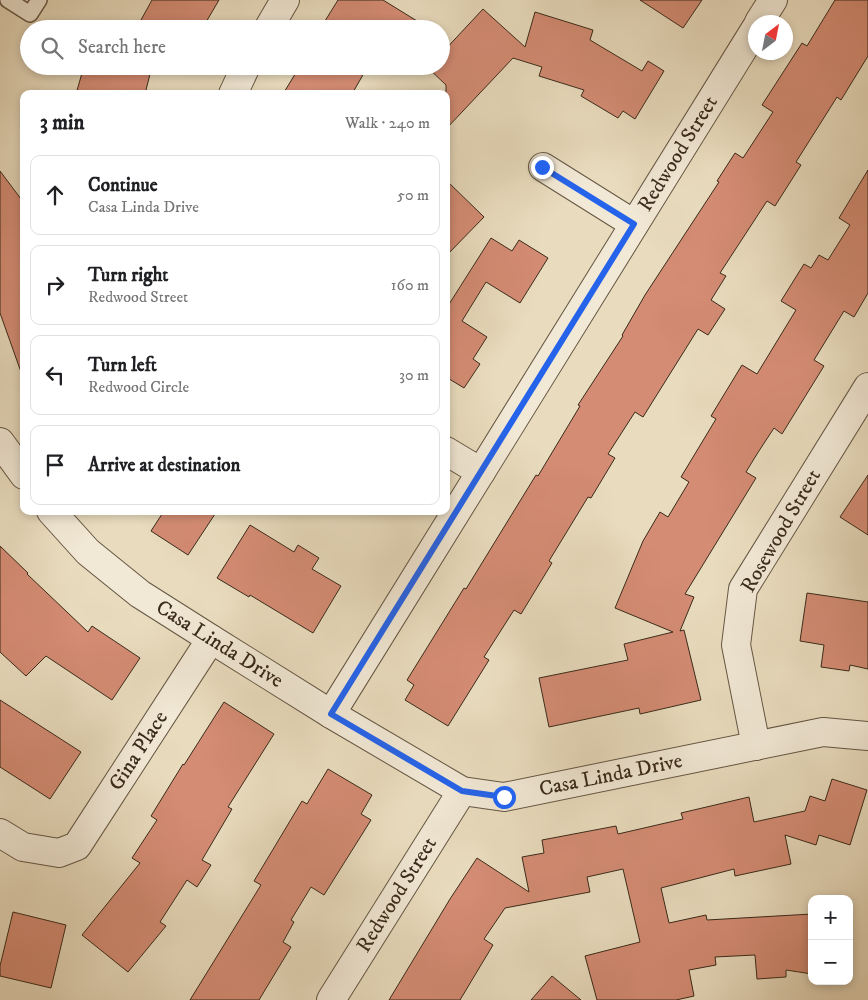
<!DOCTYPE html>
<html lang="en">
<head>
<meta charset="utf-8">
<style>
  :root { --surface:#fff; --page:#f2f2f2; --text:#202124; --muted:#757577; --line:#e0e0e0 }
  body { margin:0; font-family:"IM FELL DW Pica",serif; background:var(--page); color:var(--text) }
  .controls { position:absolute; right:15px; bottom:15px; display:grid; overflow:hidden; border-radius:10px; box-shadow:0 2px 8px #0003 }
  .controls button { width:45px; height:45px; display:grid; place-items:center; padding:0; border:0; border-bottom:1px solid var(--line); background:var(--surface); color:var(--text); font:25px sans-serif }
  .compass { position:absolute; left:748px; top:15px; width:45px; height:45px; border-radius:50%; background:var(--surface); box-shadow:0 2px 8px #0003; rotate:32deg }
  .stop { position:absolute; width:15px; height:15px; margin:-11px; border:4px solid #2563eb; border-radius:50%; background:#fff }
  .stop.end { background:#2563eb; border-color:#fff; box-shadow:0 1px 5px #0008 }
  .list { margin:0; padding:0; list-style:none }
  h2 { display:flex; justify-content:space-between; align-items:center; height:65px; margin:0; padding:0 20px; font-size:21px }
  h2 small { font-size:16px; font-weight:400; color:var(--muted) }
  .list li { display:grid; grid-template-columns:32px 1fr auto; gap:15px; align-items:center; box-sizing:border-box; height:80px; margin:0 10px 10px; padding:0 10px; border:1px solid var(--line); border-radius:10px }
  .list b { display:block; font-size:19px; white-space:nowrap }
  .list p { margin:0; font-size:16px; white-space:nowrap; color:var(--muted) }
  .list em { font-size:16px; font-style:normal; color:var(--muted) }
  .icon { flex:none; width:28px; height:28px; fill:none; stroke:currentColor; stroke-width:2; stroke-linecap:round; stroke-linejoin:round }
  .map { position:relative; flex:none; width:868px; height:1000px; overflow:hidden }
  .search { position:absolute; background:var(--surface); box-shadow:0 2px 8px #0003; left:20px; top:20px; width:430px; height:55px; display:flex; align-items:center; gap:12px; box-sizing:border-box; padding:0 18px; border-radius:28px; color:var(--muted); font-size:19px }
  .panel { position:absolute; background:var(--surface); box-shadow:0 2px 8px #0003; left:20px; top:90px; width:430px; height:425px; border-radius:10px }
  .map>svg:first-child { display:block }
</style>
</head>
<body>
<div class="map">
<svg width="868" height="1000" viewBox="0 0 868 1000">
  <rect width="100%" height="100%" fill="#e9dcbe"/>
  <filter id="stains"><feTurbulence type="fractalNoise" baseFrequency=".004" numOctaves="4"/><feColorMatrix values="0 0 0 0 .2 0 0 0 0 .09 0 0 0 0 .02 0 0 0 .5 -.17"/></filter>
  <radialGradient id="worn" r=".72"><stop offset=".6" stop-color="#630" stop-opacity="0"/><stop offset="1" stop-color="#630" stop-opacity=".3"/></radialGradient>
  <g fill="#d48c74" stroke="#392a1a">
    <path d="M152 0H219L202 29H136Z"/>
    <path d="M338 0H383L430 29H320Z"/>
    <path d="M640 0H702L683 28Z"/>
    <path d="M835 0H868V56L841 100 837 97 796 162 801 165 775 206 767 201 720 273 726 276 711 300 725 309 708 335 698 329 643 417 635 412 608 454 615 458 591 498 588 497 549 561 552 563 521 614 514 610 484 657 489 660 448 726 405 700 414 685 407 680 464 588 466 589 536 475 538 476 580 406 578 405 623 336 622 335 645 295 719 182 717 181 735 153 743 158 773 112 762 105 802 43 807 46Z"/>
    <path d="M483 9 525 47 535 12 593 30 590 40 642 71 648 61 664 71 635 119 623 111 618 118 581 96 584 90 539 76 542 67 513 58 446 129V85L426 66H441V54Z"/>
    <path d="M84 66H152L145 94H76Z"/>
    <path d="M300 66H368L352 94H283Z"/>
    <path d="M868 170V293L854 317 844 311 814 360 824 366 782 434 774 428 757 454 746 472 756 478 685 594 694 597 680 631 684 630 701 700 640 714 639 708 549 727 539 678 628 660 624 644 673 632 615 608 643 541 660 512 668 517 689 482 681 477 716 419 711 416 742 365 757 374 796 310 781 301 804 264 811 268 819 255 828 260 850 225 839 218Z"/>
    <path d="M0 171 24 203V372H21L0 313Z"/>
    <path d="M446 180 484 217 446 256Z"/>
    <path d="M491 238 512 251 519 240 548 258 520 303 486 282 462 321 487 337 473 359 480 364 464 388 446 377V309Z"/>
    <path d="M868 475V535L840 517Z"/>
    <path d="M164 511H217L188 555 151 531Z"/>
    <path d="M250 525 294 552 298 545 319 558 312 569 341 586 313 633 250 595 249 597 217 578Z"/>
    <path d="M0 546 28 573 27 574 88 632 92 626 140 658 112 700 46 656 26 676 0 652Z"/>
    <path d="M807 593 868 602V669L850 665 849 671 821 667 824 645 800 641Z"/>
    <path d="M0 700 81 752 50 799 0 767Z"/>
    <path d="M224 702 274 734 228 807 232 809 202 860 211 865 197 887 187 880 160 922 166 926 128 972 82 935 140 863 132 858 157 820 151 816 183 764 184 765Z"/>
    <path d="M328 769 372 795 361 814 371 820 324 895 311 887 291 920 294 922 283 942 291 947 259 1000H190L261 885 254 881 302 801 307 804Z"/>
    <path d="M832 779 867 790 850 845 819 835 816 845 785 835 791 864 735 876 734 869 661 888 669 923 706 915 707 920 812 914V974L786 970V977L757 979 755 955 715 957 716 965 689 970 694 996 676 1000H597L585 956 640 942 623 869 587 877 590 892 505 908 484 939 493 945 460 1000H389L450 899 477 858 529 892 522 857 544 853 542 840 616 826 618 834 683 819 681 813 749 797 754 822 805 811 810 796 825 801Z"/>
    <path d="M13 912 66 925 51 988 0 976V966Z"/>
    <path d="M552 976 581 1000H531Z"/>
  </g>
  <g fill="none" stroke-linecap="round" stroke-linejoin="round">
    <g stroke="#655643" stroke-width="18">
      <path id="lane" d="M8 0 30 14 39 0"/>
    </g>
    <g stroke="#655643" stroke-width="30">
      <g id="street">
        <path d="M759 22 773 0"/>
        <path d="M268 29 285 0"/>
        <path d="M233 94 246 66"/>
        <path d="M543 167 634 224"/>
        <path d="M0 442 24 475"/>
        <path d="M446 451 481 472"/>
        <path id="s1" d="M51 511 88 552 140 594 211 639 331 714 462 791 504 797 823 732 868 736"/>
        <path id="s2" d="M331 714 756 28"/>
        <path d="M756 746 736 645 743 589 868 387"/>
        <path id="s3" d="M0 833 23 847 59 853 77 846 211 639"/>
        <path id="s4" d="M331 1000 462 791"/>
      </g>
    </g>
    <use href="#lane" stroke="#f1e8d5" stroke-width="15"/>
    <use href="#street" stroke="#f1e8d5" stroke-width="28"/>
  </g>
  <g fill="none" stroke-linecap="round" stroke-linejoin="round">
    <path stroke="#2563eb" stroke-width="6" d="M504 797 462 791 331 714 634 224 542 167"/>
  </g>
  <g text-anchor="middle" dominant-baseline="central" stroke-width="5" stroke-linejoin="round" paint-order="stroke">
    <g font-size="21" fill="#392a1a" stroke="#f1e8d5">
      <text stroke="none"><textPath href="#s2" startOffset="659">Redwood Street</textPath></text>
      <text transform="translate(781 531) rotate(-60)">Rosewood Street</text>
      <text stroke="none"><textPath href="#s1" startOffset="216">Casa Linda Drive</textPath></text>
      <text stroke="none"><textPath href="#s3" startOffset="196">Gina Place</textPath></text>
      <text stroke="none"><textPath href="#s1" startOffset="651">Casa Linda Drive</textPath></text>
      <text stroke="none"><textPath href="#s4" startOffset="124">Redwood Street</textPath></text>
    </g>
  </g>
  <rect width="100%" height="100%" filter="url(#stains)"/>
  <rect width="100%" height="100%" fill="url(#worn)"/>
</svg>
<div class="controls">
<button>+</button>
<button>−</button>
</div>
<svg class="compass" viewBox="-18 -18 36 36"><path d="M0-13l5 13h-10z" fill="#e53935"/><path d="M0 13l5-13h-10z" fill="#757577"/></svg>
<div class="stop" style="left:504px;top:797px"></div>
<div class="stop end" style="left:542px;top:167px"></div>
<div class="search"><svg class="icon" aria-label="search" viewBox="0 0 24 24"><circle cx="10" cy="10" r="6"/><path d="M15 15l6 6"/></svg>Search here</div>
<section class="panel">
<h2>3 min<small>Walk · 240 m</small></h2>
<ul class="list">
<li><svg class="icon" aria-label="ahead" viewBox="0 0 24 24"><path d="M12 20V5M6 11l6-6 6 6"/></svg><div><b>Continue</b><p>Casa Linda Drive</p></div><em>50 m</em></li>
<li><svg class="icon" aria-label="right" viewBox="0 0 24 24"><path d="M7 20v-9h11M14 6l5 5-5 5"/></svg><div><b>Turn right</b><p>Redwood Street</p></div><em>160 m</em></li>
<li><svg class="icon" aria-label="left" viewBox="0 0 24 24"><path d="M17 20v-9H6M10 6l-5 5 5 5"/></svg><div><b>Turn left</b><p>Redwood Circle</p></div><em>30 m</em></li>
<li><svg class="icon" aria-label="arrive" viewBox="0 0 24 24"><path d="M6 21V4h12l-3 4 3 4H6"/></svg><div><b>Arrive at destination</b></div></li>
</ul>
</section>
</div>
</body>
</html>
